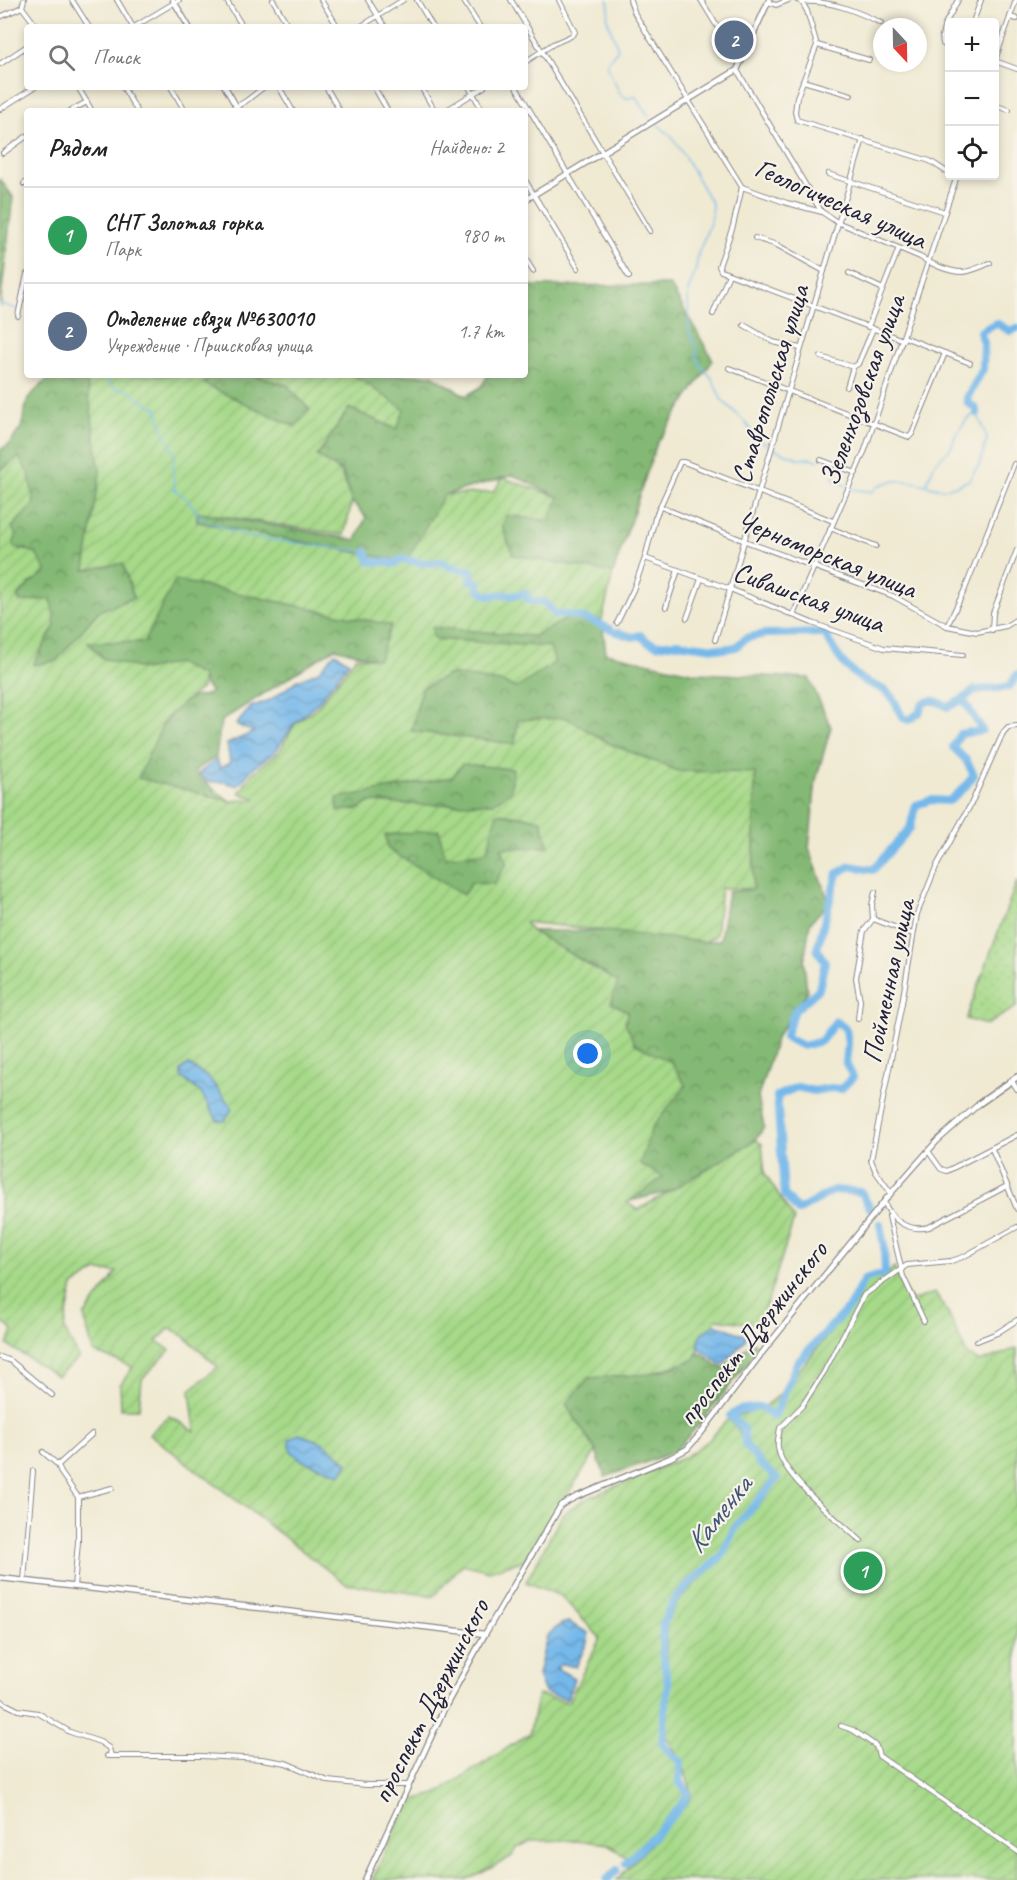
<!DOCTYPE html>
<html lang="ru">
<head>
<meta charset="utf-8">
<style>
  :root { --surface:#fff; --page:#f6f6f6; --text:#222; --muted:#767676; --line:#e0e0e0; --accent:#d1495b }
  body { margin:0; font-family:Caveat,sans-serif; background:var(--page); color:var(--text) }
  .controls { position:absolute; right:18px; top:18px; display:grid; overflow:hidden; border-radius:6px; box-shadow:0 3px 9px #0003 }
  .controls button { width:54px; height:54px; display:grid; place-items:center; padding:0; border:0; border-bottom:2px solid var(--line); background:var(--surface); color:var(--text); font:30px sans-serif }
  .compass { position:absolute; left:873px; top:18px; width:54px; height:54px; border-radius:50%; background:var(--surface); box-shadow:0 3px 9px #0003; rotate:158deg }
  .you { position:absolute; left:588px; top:1054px; width:21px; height:21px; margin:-15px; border:4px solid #fff; border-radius:50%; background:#1a73e8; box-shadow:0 0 0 9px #1a73e833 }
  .badge { display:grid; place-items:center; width:39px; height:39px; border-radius:50%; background:var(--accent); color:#fff; font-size:20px; font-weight:700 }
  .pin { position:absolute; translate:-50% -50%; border:3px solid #fff; box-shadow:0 2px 6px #0006 }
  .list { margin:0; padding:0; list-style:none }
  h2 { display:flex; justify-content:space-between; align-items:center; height:78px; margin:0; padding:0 24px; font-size:26px }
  h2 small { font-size:20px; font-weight:400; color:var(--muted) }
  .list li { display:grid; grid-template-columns:39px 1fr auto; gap:18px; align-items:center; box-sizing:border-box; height:96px; padding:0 24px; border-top:2px solid var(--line) }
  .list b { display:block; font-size:22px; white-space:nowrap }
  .list p { margin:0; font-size:20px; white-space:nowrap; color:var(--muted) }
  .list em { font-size:20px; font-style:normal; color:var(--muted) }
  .icon { flex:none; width:33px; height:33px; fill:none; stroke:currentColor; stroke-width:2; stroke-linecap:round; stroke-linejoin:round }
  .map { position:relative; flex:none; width:1017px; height:1880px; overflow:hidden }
  .search { position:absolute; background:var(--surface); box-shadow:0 3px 9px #0003; left:24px; top:24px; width:504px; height:66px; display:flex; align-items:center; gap:15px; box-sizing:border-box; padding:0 21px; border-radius:6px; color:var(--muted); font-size:22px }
  .panel { position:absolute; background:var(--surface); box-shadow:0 3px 9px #0003; left:24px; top:108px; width:504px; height:270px; border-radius:6px }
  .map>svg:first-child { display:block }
</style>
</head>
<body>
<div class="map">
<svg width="1017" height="1880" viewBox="0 0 1017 1880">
  <defs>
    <pattern id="grass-dots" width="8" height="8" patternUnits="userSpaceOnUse" patternTransform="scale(1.5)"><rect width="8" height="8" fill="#a6d988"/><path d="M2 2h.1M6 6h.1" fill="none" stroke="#8fba76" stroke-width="1.8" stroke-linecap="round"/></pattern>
    <pattern id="forest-crowns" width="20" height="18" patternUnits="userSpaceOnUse" patternTransform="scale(1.5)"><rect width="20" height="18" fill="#84b974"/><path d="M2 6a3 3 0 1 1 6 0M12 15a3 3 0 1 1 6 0" fill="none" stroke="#6c9660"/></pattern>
    <pattern id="garden-furrows" width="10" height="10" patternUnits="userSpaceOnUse" patternTransform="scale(1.5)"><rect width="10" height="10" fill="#a6d988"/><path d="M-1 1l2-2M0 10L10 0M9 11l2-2" fill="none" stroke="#8fba76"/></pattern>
    <pattern id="water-waves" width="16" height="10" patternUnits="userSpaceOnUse" patternTransform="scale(1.5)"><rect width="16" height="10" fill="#75b8ea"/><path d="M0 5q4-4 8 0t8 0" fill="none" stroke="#6095bf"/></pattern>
  </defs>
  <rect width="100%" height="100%" fill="#f7f3e8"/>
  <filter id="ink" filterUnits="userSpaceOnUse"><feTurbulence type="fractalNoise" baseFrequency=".0167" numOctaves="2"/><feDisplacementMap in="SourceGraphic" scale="12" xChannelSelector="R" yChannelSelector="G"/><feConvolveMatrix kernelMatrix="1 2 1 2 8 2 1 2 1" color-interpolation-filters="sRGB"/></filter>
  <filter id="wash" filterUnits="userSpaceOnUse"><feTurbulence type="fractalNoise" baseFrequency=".008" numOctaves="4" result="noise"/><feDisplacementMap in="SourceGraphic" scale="24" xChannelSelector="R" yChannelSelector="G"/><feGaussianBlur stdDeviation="1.35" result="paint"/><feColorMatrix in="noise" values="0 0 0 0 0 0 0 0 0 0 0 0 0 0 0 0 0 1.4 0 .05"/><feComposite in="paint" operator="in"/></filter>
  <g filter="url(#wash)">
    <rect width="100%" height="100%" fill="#f0ead3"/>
    <path fill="url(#grass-dots)" stroke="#647e62" stroke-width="1.5" d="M1017 881V1005L1015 1008 986 1025 966 1019Z"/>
    <g fill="url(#forest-crowns)" stroke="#536e58" stroke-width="1.5">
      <path d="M0 179 13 197 0 308Z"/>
      <path d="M670 285 713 360 657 443 613 573 513 555 498 514 559 497 513 475 444 495 407 562 197 522 196 512 356 540 366 517 352 502 342 470 321 463 317 457 349 408 396 429 403 409 353 375H432L466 396 481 387 488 375H525V286Z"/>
      <path d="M52 375H86L100 473 85 570 123 562 134 599 99 611 56 661 32 666 55 625 29 602H20L17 597 30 583 27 549 15 548 13 546 12 527 34 503 19 457 0 471V450L9 444 21 428 28 398Z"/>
      <path d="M210 375H253L287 385 310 410 295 427 203 384Z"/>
      <path d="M175 580 391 625 379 660 335 648 221 721 216 757 194 771 206 783 230 801 138 778C151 750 160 716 189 699 196 695 204 698 211 692L205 685 202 676 177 663 144 670 102 658 87 642H144Z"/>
      <path d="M570 617 602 620 606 653 695 673 809 678 831 727 816 780 809 848 829 902 810 923 804 962 807 992 777 1036 758 1097 764 1127 756 1140 671 1191 626 1202 662 1177 639 1165 652 1127 685 1086 626 1050 604 1003 606 974 531 931H618L705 942 720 940 728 892 753 889 755 773 678 771 610 744 567 718 515 744 411 731 422 688 450 674 501 682 517 688 550 647 434 639 431 627 534 636Z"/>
      <path d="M462 764 514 769 511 791 494 803 423 805 370 802 359 809 338 812 337 798 452 777Z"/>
      <path d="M496 813 528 817 541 820 549 847 502 849 507 864 494 884 472 883 463 895 388 849 384 835 439 830 487 852Z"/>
      <path d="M753 1342 759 1348 703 1420 674 1452 605 1477 596 1451 566 1404 589 1378C621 1376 677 1376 700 1352L722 1369Z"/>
    </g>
    <g fill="url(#garden-furrows)" stroke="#647e62" stroke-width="1.5" fill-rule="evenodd">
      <path d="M86 375H210L204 384 295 427 310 410 287 385 253 375H353L404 409 397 429 349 408 317 456 340 471 352 502 344 535 197 512V522L406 562 444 495 493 492 503 478 559 497 549 521 507 515 502 526 513 555 613 573 602 620 570 617 534 636 432 627 434 639 550 647 555 663 517 688 501 682 450 674 422 688 411 731 515 744 518 720 567 718 610 744 678 771 755 773 753 889 721 888 716 935 705 942 525 922 531 931 618 982 611 1003 628 1011 625 1022 635 1044 671 1062 686 1086 652 1127 640 1164 663 1177 627 1203 638 1210 756 1140 762 1144 765 1174 794 1219 763 1316 754 1324 716 1319 693 1360 649 1374 589 1378 566 1404 596 1451 524 1560 489 1571 463 1564 434 1596 346 1584 149 1434 169 1416 195 1431 190 1390 218 1367 184 1336 170 1328 157 1341 170 1350 142 1379 139 1409H121L120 1385 133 1367 93 1352 84 1316 117 1272 97 1271 73 1286 64 1329 79 1358 57 1376 7 1345 13 1331 0 1320V471L19 457 29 474 34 504 12 527 16 536 13 546 15 548 35 552 47 572 30 583 17 597 20 602 51 599 55 625 33 665 56 661 99 611 134 598 123 563 85 570 100 473ZM175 580 391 625 379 659 356 657 317 707 295 724 279 752 252 774 239 793 257 799 230 801 138 778 165 719 202 688V676L177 663 144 670 102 658 88 642H144ZM462 764 513 769 511 791 494 803 423 805 370 802 359 809 338 811 337 798 452 777ZM497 813 528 817 541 820 549 847 502 848 507 864 494 884 472 883 463 895 388 849 385 835 439 830 445 857 487 852Z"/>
      <path d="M894 1267 900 1284 911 1301 935 1293 949 1315 967 1355 980 1362 1017 1348V1880H617L687 1804 692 1794 682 1762 666 1737 670 1685 666 1650V1624L677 1603 694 1584 723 1559 737 1529 779 1479C768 1469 752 1457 747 1442 741 1427 748 1431 734 1417L765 1406 778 1396 833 1329 864 1278 889 1273Z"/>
      <path d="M728 1419C744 1433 737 1432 745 1446 752 1459 762 1469 773 1479L732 1526 719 1556 690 1581 671 1601 662 1623 661 1652 666 1685 661 1743 669 1756 679 1763 677 1782 686 1794 684 1800 627 1858 608 1844 576 1840 531 1841 517 1848 511 1857 478 1875 465 1880H372L409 1801 436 1794 529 1734 538 1695 568 1702 600 1638 561 1596 526 1582 562 1515 581 1501 683 1458 708 1441Z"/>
    </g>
    <g fill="url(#water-waves)" stroke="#4c6d92" stroke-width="1.5">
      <path d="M335 653 349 662 318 702 294 724 275 752 253 768 238 786 225 782H208L199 773 217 759 220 768 230 763 227 744 254 732 236 725 251 707 270 700 298 680 319 671Z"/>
      <path d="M189 1065 209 1078 230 1105 232 1109 225 1121 217 1120 201 1093 181 1077V1071L185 1066Z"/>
      <path d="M715 1324 747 1336 744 1342 722 1365 698 1347 701 1334Z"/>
      <path d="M299 1434 324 1443 348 1463 341 1474 303 1461 291 1451 289 1440Z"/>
      <path d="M568 1622 588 1633V1640L576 1667 562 1664 556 1668 574 1678 567 1699 545 1693 538 1675 547 1636 561 1624Z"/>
    </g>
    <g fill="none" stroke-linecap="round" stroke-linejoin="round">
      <g stroke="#75b8ea" stroke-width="1.5">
        <path d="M608 0 609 9 607 19 618 49 609 60 607 65 620 94 626 98 636 97 649 116"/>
        <path d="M658 125 672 137 682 152 712 204 711 221 698 254 696 269 688 292 689 331 696 347 697 357 700 365 712 378 721 399 744 421 756 437 770 447"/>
        <path d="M0 304 17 309"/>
        <path d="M102 375 116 389 129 390 140 400 157 408 162 427 176 457 173 463 174 489 187 499 202 519 249 537 360 551"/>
        <path d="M774 449 800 459 812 458 819 461"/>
        <path d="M832 477 846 486"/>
        <path d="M852 489 872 492C890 472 920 484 942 489L956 486 969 480 980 463 987 438 977 413 967 419 955 436 951 448 935 463 926 485"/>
      </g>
      <g stroke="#75b8ea" stroke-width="8">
        <path d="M977 413 975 408 968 403 967 398 983 369 984 343 980 332 996 323 1010 331 1017 328"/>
        <path d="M366 552 370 561C378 564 385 559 393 564L402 559 423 563 443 562 448 566 471 571 470 580 478 582 479 590 490 596C500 591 515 599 526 593L529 601 545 602 556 615C574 613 594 621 610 629"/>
        <path d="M617 632 633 637 640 635 648 642 657 645 677 643 723 649 736 647 746 638 765 634 823 633"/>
        <path d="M825 634C834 651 844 667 860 678 869 685 881 686 889 694 896 700 898 711 903 718L909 720 919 713 923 703C933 698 939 702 948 707L963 699"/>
        <path d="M870 1208 861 1192 834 1190 798 1211 784 1194 777 1096 797 1087 814 1091 830 1088 841 1089 853 1077 846 1063 848 1044 846 1029 836 1021 821 1041 803 1046 785 1037 795 1010 819 989 825 962 817 949 837 874 850 866 873 870 910 828 916 805 931 800 949 801 965 787 974 775 966 760 953 747 960 734 982 730 963 699 975 690 1009 687 1017 675"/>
        <path d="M626 1863C640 1848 684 1809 688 1793L679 1781 681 1762 671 1754 662 1743 668 1684 662 1651 663 1623 673 1602 692 1581 721 1557 735 1528 777 1478 761 1465 745 1444 743 1428 730 1416 739 1410 760 1407 774 1417 797 1363 850 1306 864 1279 885 1273 884 1247 880 1224"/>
        <path d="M607 1880 617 1870"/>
      </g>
    </g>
  </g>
  <g filter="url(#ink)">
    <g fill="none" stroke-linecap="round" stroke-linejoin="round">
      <g stroke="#898687" stroke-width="6">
        <g id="minor">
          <path d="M24 0 22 7 37 27"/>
          <path d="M72 0 89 27"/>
          <path d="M117 0 133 27"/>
          <path d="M226 0 243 27"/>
          <path d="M273 0 289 27"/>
          <path d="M321 0 338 27"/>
          <path d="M368 0 385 27"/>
          <path d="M417 0 433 27"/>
          <path d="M463 0 480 27"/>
          <path d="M511 0 650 231"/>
          <path d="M630 0 635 14 742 187 787 203 822 212 837 222 920 257C931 264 949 272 962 272 971 272 982 266 990 263"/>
          <path d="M701 0 740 64"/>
          <path d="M797 0 802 2 807 11 817 45 797 97 795 112 797 120 930 161 950 174"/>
          <path d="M768 2 776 5 789 0"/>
          <path d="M802 2C831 0 856 11 881 23"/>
          <path d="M0 17 22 7"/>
          <path d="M1010 17 1017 19"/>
          <path d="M973 22 981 0"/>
          <path d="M134 27 179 0"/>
          <path d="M360 27 403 0"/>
          <path d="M817 45 869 60"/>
          <path d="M950 46 943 44 942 36 945 24 958 0"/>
          <path d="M995 61 1017 69"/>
          <path d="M525 62 553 44 571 36 575 32 559 0"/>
          <path d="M994 63 1016 0"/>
          <path d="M0 64 27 46"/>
          <path d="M737 70 821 211"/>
          <path d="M803 81 851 95"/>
          <path d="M78 87 92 111"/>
          <path d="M123 87 137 111"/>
          <path d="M171 87 185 111"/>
          <path d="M279 87 293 111"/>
          <path d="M326 87 340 111"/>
          <path d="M374 87 388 111"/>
          <path d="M421 87 435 111"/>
          <path d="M469 87 483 111"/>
          <path d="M516 87 629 277"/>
          <path d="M994 105 1009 110"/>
          <path d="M0 109 35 87"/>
          <path d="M70 111 87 102"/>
          <path d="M229 111 246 101 264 87"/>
          <path d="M445 111 484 87"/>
          <path d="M3 153 27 136"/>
          <path d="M828 174 945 212"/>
          <path d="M525 180 578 268"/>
          <path d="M24 184 27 182"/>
          <path d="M742 187 733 226 719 266 721 271 903 340"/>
          <path d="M755 238 777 245 824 271"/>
          <path d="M525 258 533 271"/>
          <path d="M849 273 883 289"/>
          <path d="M713 314 729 274"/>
          <path d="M18 316 27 274"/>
          <path d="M744 325 773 342 800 348"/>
          <path d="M868 327 899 248"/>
          <path d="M904 337 970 363"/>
          <path d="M821 357 853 367"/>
          <path d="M729 368 909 437 912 434 945 353"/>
          <path d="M847 387 853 367 858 364 873 329"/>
          <path d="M821 460 856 473"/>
          <path d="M661 507 745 541 893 596 947 626 977 632 1006 626 1017 619"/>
          <path d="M830 528 876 546"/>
          <path d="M645 558 730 589 812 623 884 648 963 655"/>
          <path d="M666 607 678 570"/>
          <path d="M793 615 865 450 957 176"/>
          <path d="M687 618 701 579"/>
          <path d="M617 623 633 590 645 558 655 518 680 462H684L833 521"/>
          <path d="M947 626 965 589 1014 464"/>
          <path d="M992 630 993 613 1017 550"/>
          <path d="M715 640 863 139"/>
          <path d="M873 919 913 934"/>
          <path d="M858 1019 860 1001 856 978 864 931 873 919 872 905 875 892"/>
          <path d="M1012 1081 1017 1089"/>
          <path d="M992 1149 1017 1209"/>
          <path d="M928 1151 941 1169 947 1171 1017 1135"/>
          <path d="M891 1193 876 1172 871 1160 902 1003 917 914 936 867 971 804 1003 733 1008 727 1017 726"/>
          <path d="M884 1202C892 1221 908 1232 929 1227L1007 1186"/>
          <path d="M889 1216 903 1276 924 1321"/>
          <path d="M977 1341 997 1333 1017 1320"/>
          <path d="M0 1357 11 1361 52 1395"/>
          <path d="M43 1452 58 1465"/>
          <path d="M58 1465 61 1473 78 1497V1542L74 1587"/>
          <path d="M58 1465 92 1434"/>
          <path d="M78 1497 112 1488"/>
          <path d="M861 1541C840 1522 780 1475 778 1447 777 1441 779 1434 780 1428L802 1406 824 1372 864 1295 907 1265 951 1261 963 1257 1017 1227"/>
          <path d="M24 1581 33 1471"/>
          <path d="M0 1699 4 1703 18 1710 38 1713 70 1732 100 1742 109 1748 111 1756"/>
          <path d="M841 1726 853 1730 876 1746 879 1756 1017 1851"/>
          <path d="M107 1756H201L262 1759 286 1763 328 1781 366 1785H408"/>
        </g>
      </g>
      <g stroke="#898687" stroke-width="7">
        <g id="tertiary">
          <path d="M173 0 189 27"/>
          <path d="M225 87 239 111"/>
          <path d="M525 200 737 70 769 0"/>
          <path d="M0 1578 485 1634"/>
          <path d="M365 1880 444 1709 485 1634 561 1505 576 1497 670 1458 687 1449 702 1432 765 1349 891 1193 937 1141 980 1103"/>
        </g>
      </g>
      <g stroke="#898687" stroke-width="8">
        <path id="secondary" d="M980 1103 1017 1077"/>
      </g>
      <use href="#minor" stroke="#fff" stroke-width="4"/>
      <use href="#tertiary" stroke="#fff" stroke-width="4.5"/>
      <use href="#secondary" stroke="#fff" stroke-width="5"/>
    </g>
  </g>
  <g text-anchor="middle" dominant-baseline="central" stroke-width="4.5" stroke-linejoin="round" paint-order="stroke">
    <g font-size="28" fill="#22223b" stroke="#f7f3e8">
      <text transform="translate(841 203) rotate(24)">Геологическая улица</text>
      <text transform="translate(770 384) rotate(-73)">Ставропольская улица</text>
      <text transform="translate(862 390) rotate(-70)">Зеленхозовская улица</text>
      <text transform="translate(827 554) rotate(22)">Черноморская улица</text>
      <text transform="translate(809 597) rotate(20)">Сивашская улица</text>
      <text transform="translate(888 981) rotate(-78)">Пойменная улица</text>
      <text transform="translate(752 1333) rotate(-52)">проспект Дзержинского</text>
      <text transform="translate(430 1701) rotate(-63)">проспект Дзержинского</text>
    </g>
    <g font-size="30" font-style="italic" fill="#3f5678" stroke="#f7f3e8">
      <text transform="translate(718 1514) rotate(-52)">Каменка</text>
    </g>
  </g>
</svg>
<div class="controls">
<button>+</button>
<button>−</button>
<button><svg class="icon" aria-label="locate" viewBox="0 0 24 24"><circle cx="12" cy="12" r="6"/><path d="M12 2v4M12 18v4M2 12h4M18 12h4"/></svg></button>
</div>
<svg class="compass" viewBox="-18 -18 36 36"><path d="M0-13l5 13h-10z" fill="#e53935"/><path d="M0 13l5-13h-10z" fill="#767676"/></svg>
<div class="you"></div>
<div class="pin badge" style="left:863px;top:1571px;background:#2e9e5b">1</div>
<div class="pin badge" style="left:734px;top:40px;background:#5c6f8a">2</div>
<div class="search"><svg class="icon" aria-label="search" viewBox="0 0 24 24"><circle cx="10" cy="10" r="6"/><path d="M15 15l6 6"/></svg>Поиск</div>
<section class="panel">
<h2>Рядом<small>Найдено: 2</small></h2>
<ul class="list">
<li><span class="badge" style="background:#2e9e5b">1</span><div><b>СНТ Золотая горка</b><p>Парк</p></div><em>980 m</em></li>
<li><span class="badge" style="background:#5c6f8a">2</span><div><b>Отделение связи №630010</b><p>Учреждение · Приисковая улица</p></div><em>1.7 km</em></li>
</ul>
</section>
</div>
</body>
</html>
